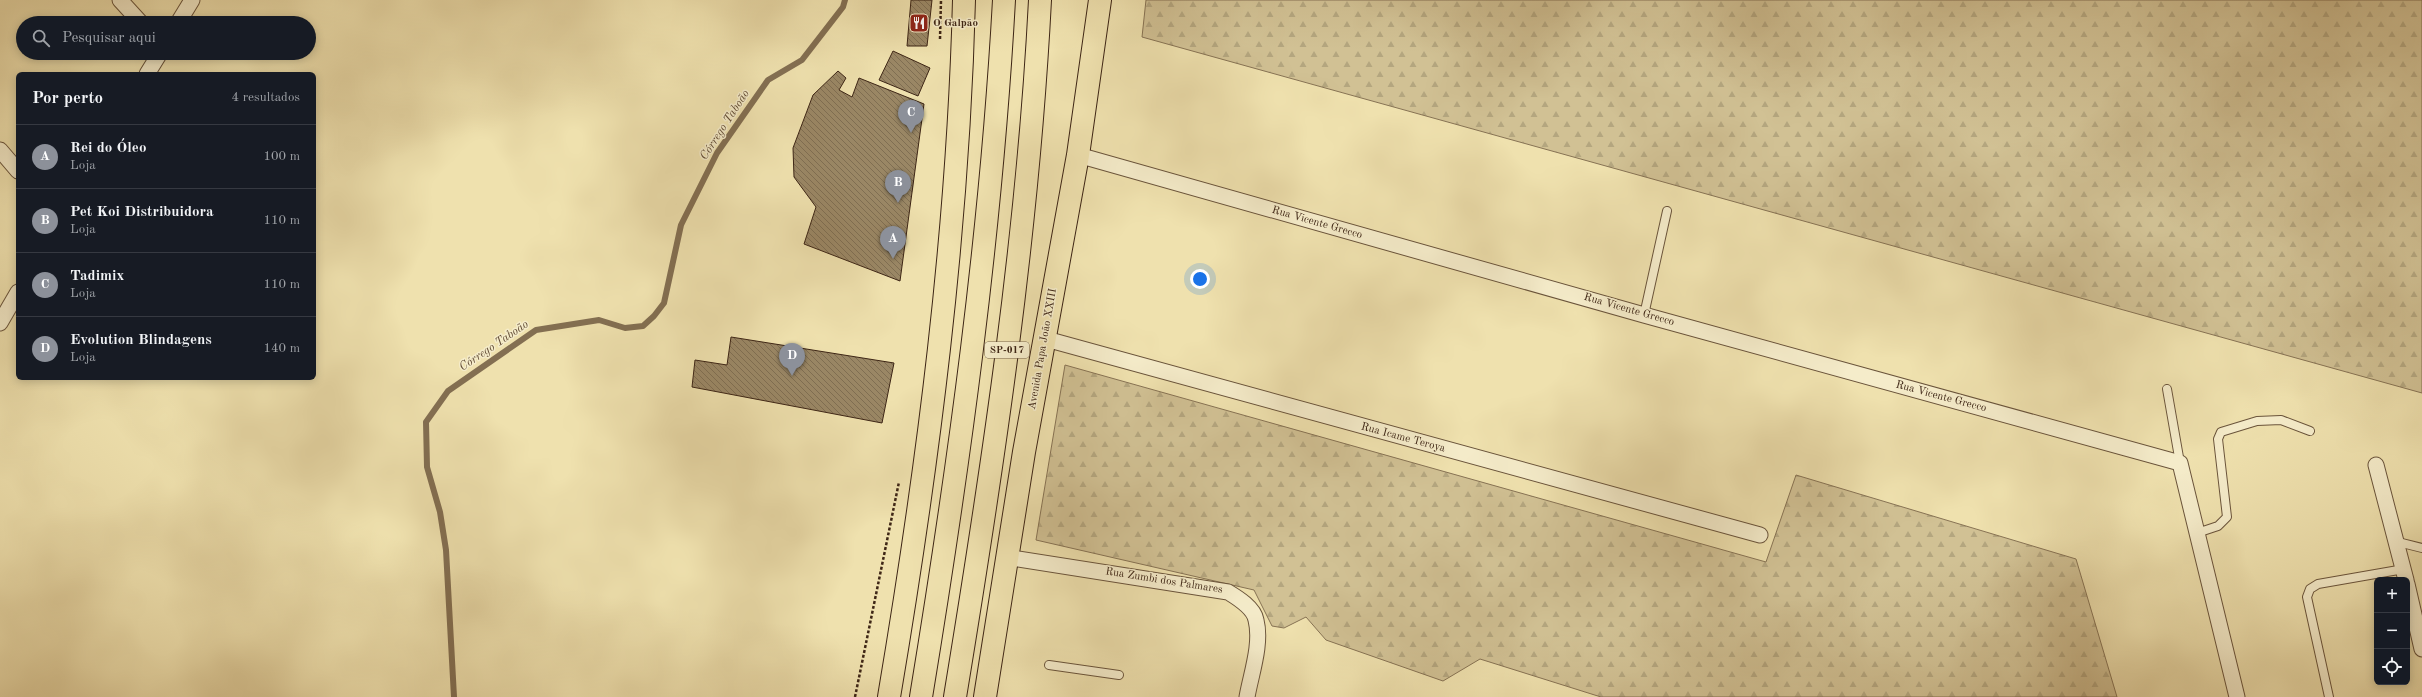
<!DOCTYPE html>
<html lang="pt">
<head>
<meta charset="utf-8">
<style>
  :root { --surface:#171b24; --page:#20242c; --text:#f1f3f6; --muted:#9ea1a6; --line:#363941; --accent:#8c9099 }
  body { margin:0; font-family:"Old Standard TT",serif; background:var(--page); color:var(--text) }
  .controls { position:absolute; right:12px; bottom:12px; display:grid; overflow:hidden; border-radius:6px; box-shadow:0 2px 10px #0003 }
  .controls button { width:36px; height:36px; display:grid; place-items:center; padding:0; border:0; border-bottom:1px solid var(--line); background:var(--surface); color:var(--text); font:20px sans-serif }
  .you { position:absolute; left:1200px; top:279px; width:14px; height:14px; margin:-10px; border:3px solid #fff; border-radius:50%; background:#1a73e8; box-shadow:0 0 0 6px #1a73e833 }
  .badge { display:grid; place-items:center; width:26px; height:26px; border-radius:50%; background:var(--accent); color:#fff; font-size:13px; font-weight:700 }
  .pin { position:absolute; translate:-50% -33px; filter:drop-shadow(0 1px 2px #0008) }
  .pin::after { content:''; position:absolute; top:21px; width:14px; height:12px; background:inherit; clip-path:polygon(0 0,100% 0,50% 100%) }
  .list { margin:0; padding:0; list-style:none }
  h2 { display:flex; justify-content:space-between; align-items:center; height:52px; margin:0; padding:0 16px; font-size:17px }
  h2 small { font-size:13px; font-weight:400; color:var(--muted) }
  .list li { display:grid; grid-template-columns:26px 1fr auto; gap:12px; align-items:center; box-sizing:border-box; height:64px; padding:0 16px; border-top:1px solid var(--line) }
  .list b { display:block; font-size:15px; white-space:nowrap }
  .list p { margin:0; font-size:13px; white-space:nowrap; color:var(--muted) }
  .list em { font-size:13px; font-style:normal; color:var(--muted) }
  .icon { flex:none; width:22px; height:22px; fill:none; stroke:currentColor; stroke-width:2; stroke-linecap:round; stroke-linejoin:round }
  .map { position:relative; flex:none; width:2422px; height:697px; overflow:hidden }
  .search { position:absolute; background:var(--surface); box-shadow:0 2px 10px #0003; left:16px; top:16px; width:300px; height:44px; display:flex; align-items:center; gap:10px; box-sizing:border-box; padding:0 14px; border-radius:22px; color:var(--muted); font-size:15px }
  .panel { position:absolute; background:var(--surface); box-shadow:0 2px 10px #0003; left:16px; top:72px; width:300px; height:308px; border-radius:6px }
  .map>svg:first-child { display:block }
</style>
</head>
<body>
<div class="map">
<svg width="2422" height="697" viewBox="0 0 2422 697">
  <defs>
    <pattern id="forest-firs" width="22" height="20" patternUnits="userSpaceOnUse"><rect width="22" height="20" fill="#d1c194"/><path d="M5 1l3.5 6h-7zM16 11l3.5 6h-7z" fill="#b4a67f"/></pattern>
    <pattern id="building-back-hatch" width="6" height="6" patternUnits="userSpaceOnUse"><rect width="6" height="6" fill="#9a8765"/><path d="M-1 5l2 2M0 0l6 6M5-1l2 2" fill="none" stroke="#7f6e52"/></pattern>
  </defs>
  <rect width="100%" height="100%" fill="#efe1ae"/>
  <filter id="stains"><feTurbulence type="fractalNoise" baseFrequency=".005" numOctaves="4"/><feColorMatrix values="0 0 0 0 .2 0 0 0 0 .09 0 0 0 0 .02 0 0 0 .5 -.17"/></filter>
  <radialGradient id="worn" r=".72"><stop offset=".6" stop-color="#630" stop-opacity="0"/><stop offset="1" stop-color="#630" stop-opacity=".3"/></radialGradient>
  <g fill="url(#forest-firs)" stroke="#877354">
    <path d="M1146 0H2422V393L1142 37Z"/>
    <path d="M1065 365 1766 562 1796 475 2076 559 2117 697H1601L1480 659 1443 681 1326 640 1306 617 1284 628 1272 626 1254 590 1036 540Z"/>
  </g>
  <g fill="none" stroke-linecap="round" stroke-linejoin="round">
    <path stroke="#836f52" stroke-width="6" d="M454 697 446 550 440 512 427 467 426 422 448 391 536 330 599 320 625 328 643 326 654 316 664 303 681 225 717 153 768 80 802 60 843 7 845 0"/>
  </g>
  <g fill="url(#building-back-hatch)" stroke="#3d2515">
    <path d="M911 0H932L927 46H907Z"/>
    <path d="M893 51 930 68 918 96 879 80Z"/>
    <path d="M838 71 846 78 839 90 852 97 859 78 924 104 900 281 804 244 816 207 794 177 793 148 813 95Z"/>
    <path d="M731 337 894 363 882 423 692 387 695 360 727 365Z"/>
  </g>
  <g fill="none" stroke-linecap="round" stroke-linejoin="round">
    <g stroke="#6a543b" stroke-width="10">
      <g id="service">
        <path d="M1644 315 1667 211"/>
        <path d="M2167 389 2180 463"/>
        <path d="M2197 533 2218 526 2227 517 2218 439 2221 432 2257 421 2281 420 2310 431"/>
        <path d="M2398 542 2422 548"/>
        <path d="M1049 665 1119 675"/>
        <path d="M2329 697 2307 597 2310 589 2318 584 2404 569"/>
      </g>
    </g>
    <g stroke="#6a543b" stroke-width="17">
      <g id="minor">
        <path d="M120 0 141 23"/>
        <path d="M178 23 192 0"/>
        <path d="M147 74 160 53"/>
        <path d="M0 150 18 171"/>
        <path d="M1078 155 1644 315 2180 463 2237 697"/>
        <path d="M0 323 18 292"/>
        <path d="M1046 339 1760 535"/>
        <path d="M2376 465 2406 580"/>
        <path d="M1006 557 1228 592C1238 598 1254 608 1256 620 1262 644 1251 674 1247 697"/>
        <path d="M2407 584 2422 649"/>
      </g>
    </g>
    <g stroke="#3d2515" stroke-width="24">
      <g id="primary">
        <path d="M889 697C928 466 958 234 964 0"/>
        <path d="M985 697 1024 452 1078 155 1100 0"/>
      </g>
    </g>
    <g stroke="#3d2515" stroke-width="24">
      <g id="trunk">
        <path d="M921 697C959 466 991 234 1004 0"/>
        <path d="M955 697C993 466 1028 234 1040 0"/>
      </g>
    </g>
    <g stroke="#3d2515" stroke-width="2.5" stroke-dasharray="3 2" stroke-linecap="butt">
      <path d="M940 39 941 0"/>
      <path d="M855 697 899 482"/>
    </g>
    <use href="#service" stroke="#f5ecca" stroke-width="8"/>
    <use href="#minor" stroke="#f5ecca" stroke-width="15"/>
    <use href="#primary" stroke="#efe1ae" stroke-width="22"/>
    <use href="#trunk" stroke="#efe1ae" stroke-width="22"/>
  </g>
  <defs>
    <g id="restaurant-square" transform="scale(1)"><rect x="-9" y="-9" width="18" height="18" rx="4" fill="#8f2418" stroke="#f5ecca"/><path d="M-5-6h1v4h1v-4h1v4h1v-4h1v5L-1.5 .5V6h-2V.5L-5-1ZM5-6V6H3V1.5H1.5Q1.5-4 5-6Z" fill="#fff"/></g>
  </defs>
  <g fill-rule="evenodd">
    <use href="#restaurant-square" x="919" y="23"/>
  </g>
  <g text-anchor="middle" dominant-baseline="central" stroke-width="3" stroke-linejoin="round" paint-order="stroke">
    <rect fill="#f5ecca" stroke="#74614b" stroke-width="1" x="985" y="342" width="44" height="16" rx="3"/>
    <g font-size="10" font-weight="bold" fill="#3d2515">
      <text x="1007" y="350">SP-017</text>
    </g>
    <g font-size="11" font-weight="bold" fill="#3d2515" stroke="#f5ecca" text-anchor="start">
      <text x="933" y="23">O Galpão</text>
    </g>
    <g font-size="11" fill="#3d2515" stroke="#f5ecca">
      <text transform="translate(1317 223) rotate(16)">Rua Vicente Grecco</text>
      <text transform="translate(1629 310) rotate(16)">Rua Vicente Grecco</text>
      <text transform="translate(1043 349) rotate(-80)">Avenida Papa João XXIII</text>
      <text transform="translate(1941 397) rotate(15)">Rua Vicente Grecco</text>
      <text transform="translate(1403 438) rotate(15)">Rua Icame Teroya</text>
      <text transform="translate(1164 581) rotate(9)">Rua Zumbi dos Palmares</text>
    </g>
    <g font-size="12" font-style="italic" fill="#604a33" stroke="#f5ecca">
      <text transform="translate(725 125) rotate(-57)">Córrego Taboão</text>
      <text transform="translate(494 346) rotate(-34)">Córrego Taboão</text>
    </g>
  </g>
  <rect width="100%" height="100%" filter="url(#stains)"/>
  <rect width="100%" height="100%" fill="url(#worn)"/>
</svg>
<div class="controls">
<button>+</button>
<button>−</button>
<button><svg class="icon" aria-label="locate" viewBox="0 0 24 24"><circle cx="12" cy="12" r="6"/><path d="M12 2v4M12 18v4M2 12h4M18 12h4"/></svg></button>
</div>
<div class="you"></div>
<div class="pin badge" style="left:893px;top:259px">A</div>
<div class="pin badge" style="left:898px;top:203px">B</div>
<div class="pin badge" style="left:911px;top:133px">C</div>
<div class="pin badge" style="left:792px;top:376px">D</div>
<div class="search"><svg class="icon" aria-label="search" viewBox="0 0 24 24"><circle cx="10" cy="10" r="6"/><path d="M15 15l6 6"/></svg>Pesquisar aqui</div>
<section class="panel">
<h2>Por perto<small>4 resultados</small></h2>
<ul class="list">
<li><span class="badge">A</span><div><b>Rei do Óleo</b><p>Loja</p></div><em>100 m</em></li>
<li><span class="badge">B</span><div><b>Pet Koi Distribuidora</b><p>Loja</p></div><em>110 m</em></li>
<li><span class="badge">C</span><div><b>Tadimix</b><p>Loja</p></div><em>110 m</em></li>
<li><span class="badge">D</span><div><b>Evolution Blindagens</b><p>Loja</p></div><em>140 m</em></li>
</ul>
</section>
</div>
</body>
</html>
